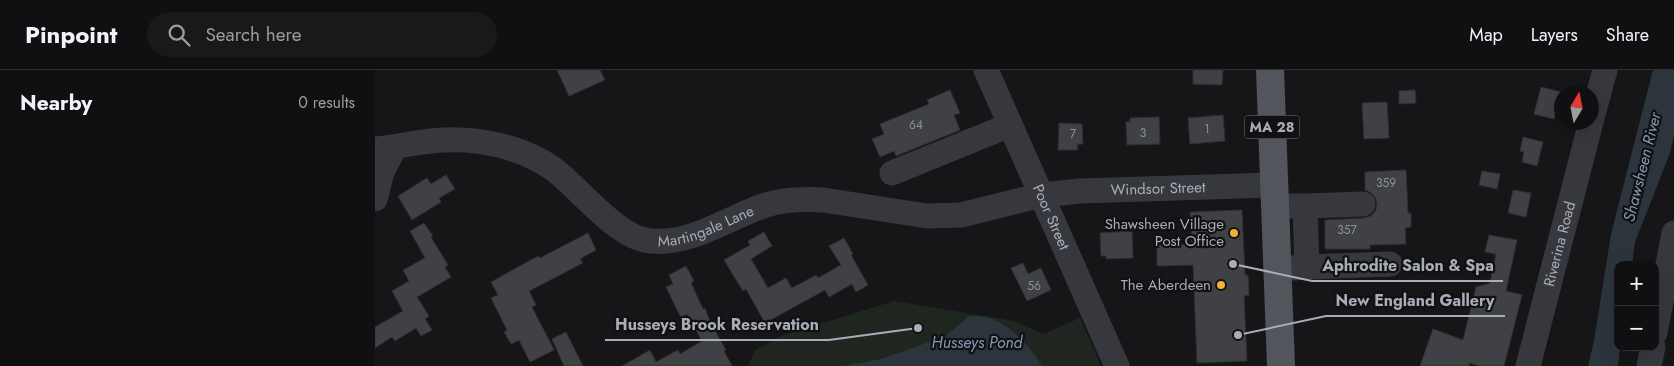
<!DOCTYPE html>
<html lang="en">
<head>
<meta charset="utf-8">
<style>
  :root { --surface:#101012; --page:#19191b; --text:#f1f3f6; --muted:#9c9d9f; --line:#303032 }
  body { margin:0; font-family:Jost,sans-serif; background:var(--page); color:var(--text) }
  .controls { position:absolute; right:15px; bottom:15px; display:grid; overflow:hidden; border-radius:10px; box-shadow:0 5px 20px #0002 }
  .controls button { width:45px; height:45px; display:grid; place-items:center; padding:0; border:0; border-bottom:1px solid var(--line); background:var(--surface); color:var(--text); font:25px sans-serif }
  .compass { position:absolute; left:1179px; top:15px; width:45px; height:45px; border-radius:50%; background:var(--surface); box-shadow:0 5px 20px #0002; rotate:10deg }
  .list { margin:0; padding:0; list-style:none }
  h2 { display:flex; justify-content:space-between; align-items:center; height:65px; margin:0; padding:0 20px; font-size:21px }
  h2 small { font-size:16px; font-weight:400; color:var(--muted) }
  .icon { flex:none; width:28px; height:28px; fill:none; stroke:currentColor; stroke-width:2; stroke-linecap:round; stroke-linejoin:round }
  .map { position:relative; flex:none; width:1299px; height:296px; overflow:hidden }
  header { display:flex; align-items:center; gap:30px; box-sizing:border-box; height:70px; padding:0 25px; background:var(--surface); border-bottom:1px solid var(--line) }
  header strong { font-size:24px }
  nav { display:flex; gap:28px; margin-inline-start:auto; font-size:18px }
  .search { width:350px; height:45px; background:var(--page); display:flex; align-items:center; gap:12px; box-sizing:border-box; padding:0 18px; border-radius:28px; color:var(--muted); font-size:19px }
  main { display:flex }
  aside { flex:1; background:var(--surface) }
  .map>svg:first-child { display:block }
</style>
</head>
<body>
<header>
<strong>Pinpoint</strong>
<div class="search"><svg class="icon" aria-label="search" viewBox="0 0 24 24"><circle cx="10" cy="10" r="6"/><path d="M15 15l6 6"/></svg>Search here</div>
<nav><a>Map</a><a>Layers</a><a>Share</a></nav>
</header>
<main>
<aside>
<h2>Nearby<small>0 results</small></h2>
<ul class="list">
</ul>
</aside>
<div class="map">
<svg width="1299" height="296" viewBox="0 0 1299 296">
  <rect width="100%" height="100%" fill="#161618"/>
  <path fill="#1e261f" d="M519 231 640 251 668 264 705 248 726 296H373L380 280 406 266Z"/>
  <g fill="#2c353c">
    <path d="M1278 0H1299V65L1295 83 1260 172 1257 195H1243V277H1245L1243 296H1213L1219 271 1236 164Z"/>
    <path d="M594 246C600 246 608 246 614 248 637 256 655 276 667 296H468L506 289 571 266Z"/>
  </g>
  <g fill="#404145" stroke="#303034">
    <path d="M182 0H225L230 10 194 26Z"/>
    <path d="M818 0H848L847 15 818 14Z"/>
    <path d="M1166 17 1186 22 1179 49 1159 44Z"/>
    <path d="M575 20 585 43 579 45 585 60 521 86 519 81 505 87 497 69 509 64 505 54 554 34 552 30Z"/>
    <path d="M1040 20 1041 33 1024 34V21Z"/>
    <path d="M1012 32 1014 68 989 69 987 33Z"/>
    <path d="M848 45 850 71 815 74 813 48Z"/>
    <path d="M784 47 785 74 752 75 751 52H755V48Z"/>
    <path d="M684 53 707 54 708 74H703L702 80H683Z"/>
    <path d="M1148 67 1168 72 1162 96 1147 92 1149 82 1145 81Z"/>
    <path d="M1031 100 1033 143H1036V157L1030 158 1031 174 995 175V179H950V150L989 148 996 146 1001 140 1002 134 1000 127 995 122 990 120V102Z"/>
    <path d="M1107 101 1125 104 1122 119 1104 115Z"/>
    <path d="M71 105 80 119 64 128 66 132 37 150 23 126 52 108 56 114Z"/>
    <path d="M1138 120 1156 123 1151 147 1133 143Z"/>
    <path d="M867 140 870 205H873L874 225 869 226 872 291 822 293 818 195 782 196V175L817 174 815 142Z"/>
    <path d="M49 153 58 166 56 167 73 195 70 197 76 207 42 227 54 246 50 249 57 260 46 266 41 258 20 271 17 267 0 278V257L28 241 17 221 34 211 28 200 50 188 35 161Z"/>
    <path d="M757 161 758 188 731 189V186H726L725 163Z"/>
    <path d="M389 162 397 176 376 189 393 218 411 208 417 218 441 205 443 208 466 195 454 176 469 168 478 184 476 185 493 215 481 222 477 214 454 227 450 220 390 253 371 219 368 221 349 190 375 175 373 171Z"/>
    <path d="M213 163 221 180 205 189 208 193 154 221 161 235 157 237 179 280 155 292 144 270 136 274 129 262 132 260 116 228 123 225 116 212 163 186 165 188Z"/>
    <path d="M1114 165 1142 170 1131 221 1147 225 1129 296H1105L1094 293V296H1045L1058 259 1088 270 1101 217 1115 213 1121 184 1110 182Z"/>
    <path d="M648 193 653 204 666 198 676 220 652 231 636 198Z"/>
    <path d="M311 196 319 211 316 213 328 239 330 238 336 254 351 280 349 281 357 296H247L275 280 281 292 303 280 305 284 327 271 312 244 306 248 291 217 298 214 294 205Z"/>
    <path d="M191 262 208 296H189L177 269Z"/>
  </g>
  <g fill="none" stroke-linecap="round" stroke-linejoin="round">
    <g stroke="#37383d" stroke-width="25">
      <path id="s1" d="M611 0 742 296"/>
      <path d="M1216 52 1230 0"/>
      <path id="s2" d="M0 79C23 77 45 71 68 70 104 68 147 77 177 98 205 118 241 168 276 171 317 175 354 147 391 135 409 129 429 129 448 130L552 146 586 145 667 125 705 121 899 115"/>
      <path d="M517 103 635 55"/>
      <path d="M0 129 7 102 20 77"/>
      <path d="M900 136H930L932 197 902 199"/>
      <path d="M930 136 988 134"/>
      <path d="M932 197 1015 194"/>
      <path d="M1280 263 1299 163"/>
      <path id="s3" d="M1153 296 1216 52"/>
      <path d="M1274 296 1278 277"/>
    </g>
    <path stroke="#53555c" stroke-width="28" d="M895 0 906 296"/>
  </g>
  <g fill="#f2b134" stroke="#111113" stroke-width="2">
    <circle cx="859" cy="163" r="5"/>
    <circle cx="846" cy="215" r="5"/>
  </g>
  <g text-anchor="middle" dominant-baseline="central" stroke-width="4.5" stroke-linejoin="round" paint-order="stroke">
    <g font-size="12" fill="#8e929b">
      <text x="541" y="55">64</text>
      <text x="832" y="59">1</text>
      <text x="768" y="63">3</text>
      <text x="698" y="64">7</text>
      <text x="1011" y="113">359</text>
      <text x="972" y="160">357</text>
      <text x="659" y="216">56</text>
    </g>
    <rect fill="#111113" stroke="#7b7e86" stroke-width="1" x="869.5" y="45.5" width="55" height="23" rx="4"/>
    <g font-size="14" font-weight="bold" fill="#a8adb8">
      <text x="897" y="57">MA 28</text>
    </g>
    <g font-size="15" fill="#a8adb8" stroke="#111113">
      <text stroke="none"><textPath href="#s2" startOffset="826">Windsor Street</textPath></text>
      <text stroke="none"><textPath href="#s1" startOffset="161">Poor Street</textPath></text>
      <text stroke="none"><textPath href="#s2" startOffset="365">Martingale Lane</textPath></text>
      <text stroke="none"><textPath href="#s3" startOffset="126">Riverina Road</textPath></text>
    </g>
    <g font-size="15" fill="#a8adb8" stroke="#111113" text-anchor="end">
      <text x="849" y="154">Shawsheen Village<tspan x="849" dy="17">Post Office</tspan></text>
      <text x="836" y="215">The Aberdeen</text>
    </g>
    <g font-size="16" font-style="italic" fill="#7f9bb3" stroke="#111113">
      <text transform="translate(1267 97) rotate(-76)">Shawsheen River</text>
      <text x="602" y="272">Husseys Pond</text>
    </g>
  </g>
  <path fill="none" stroke="#a8adb8" stroke-width="2" d="M858 194L937 211H1128M863 265L951 246H1130M543 258L454 270H230"/>
  <g fill="#a8adb8" stroke="#111113" stroke-width="2">
    <circle cx="858" cy="194" r="5"/>
    <circle cx="863" cy="265" r="5"/>
    <circle cx="543" cy="258" r="5"/>
  </g>
  <g font-size="16" text-anchor="middle" font-weight="bold" fill="#a8adb8" stroke="#111113" stroke-width="4.5" stroke-linejoin="round" paint-order="stroke">
    <text x="1033" y="201">Aphrodite Salon &amp; Spa</text>
    <text x="1040" y="236">New England Gallery</text>
    <text x="342" y="260">Husseys Brook Reservation</text>
  </g>
</svg>
<div class="controls">
<button>+</button>
<button>−</button>
</div>
<svg class="compass" viewBox="-18 -18 36 36"><path d="M0-13l5 13h-10z" fill="#e53935"/><path d="M0 13l5-13h-10z" fill="#9c9d9f"/></svg>
</div>
</main>
</body>
</html>
